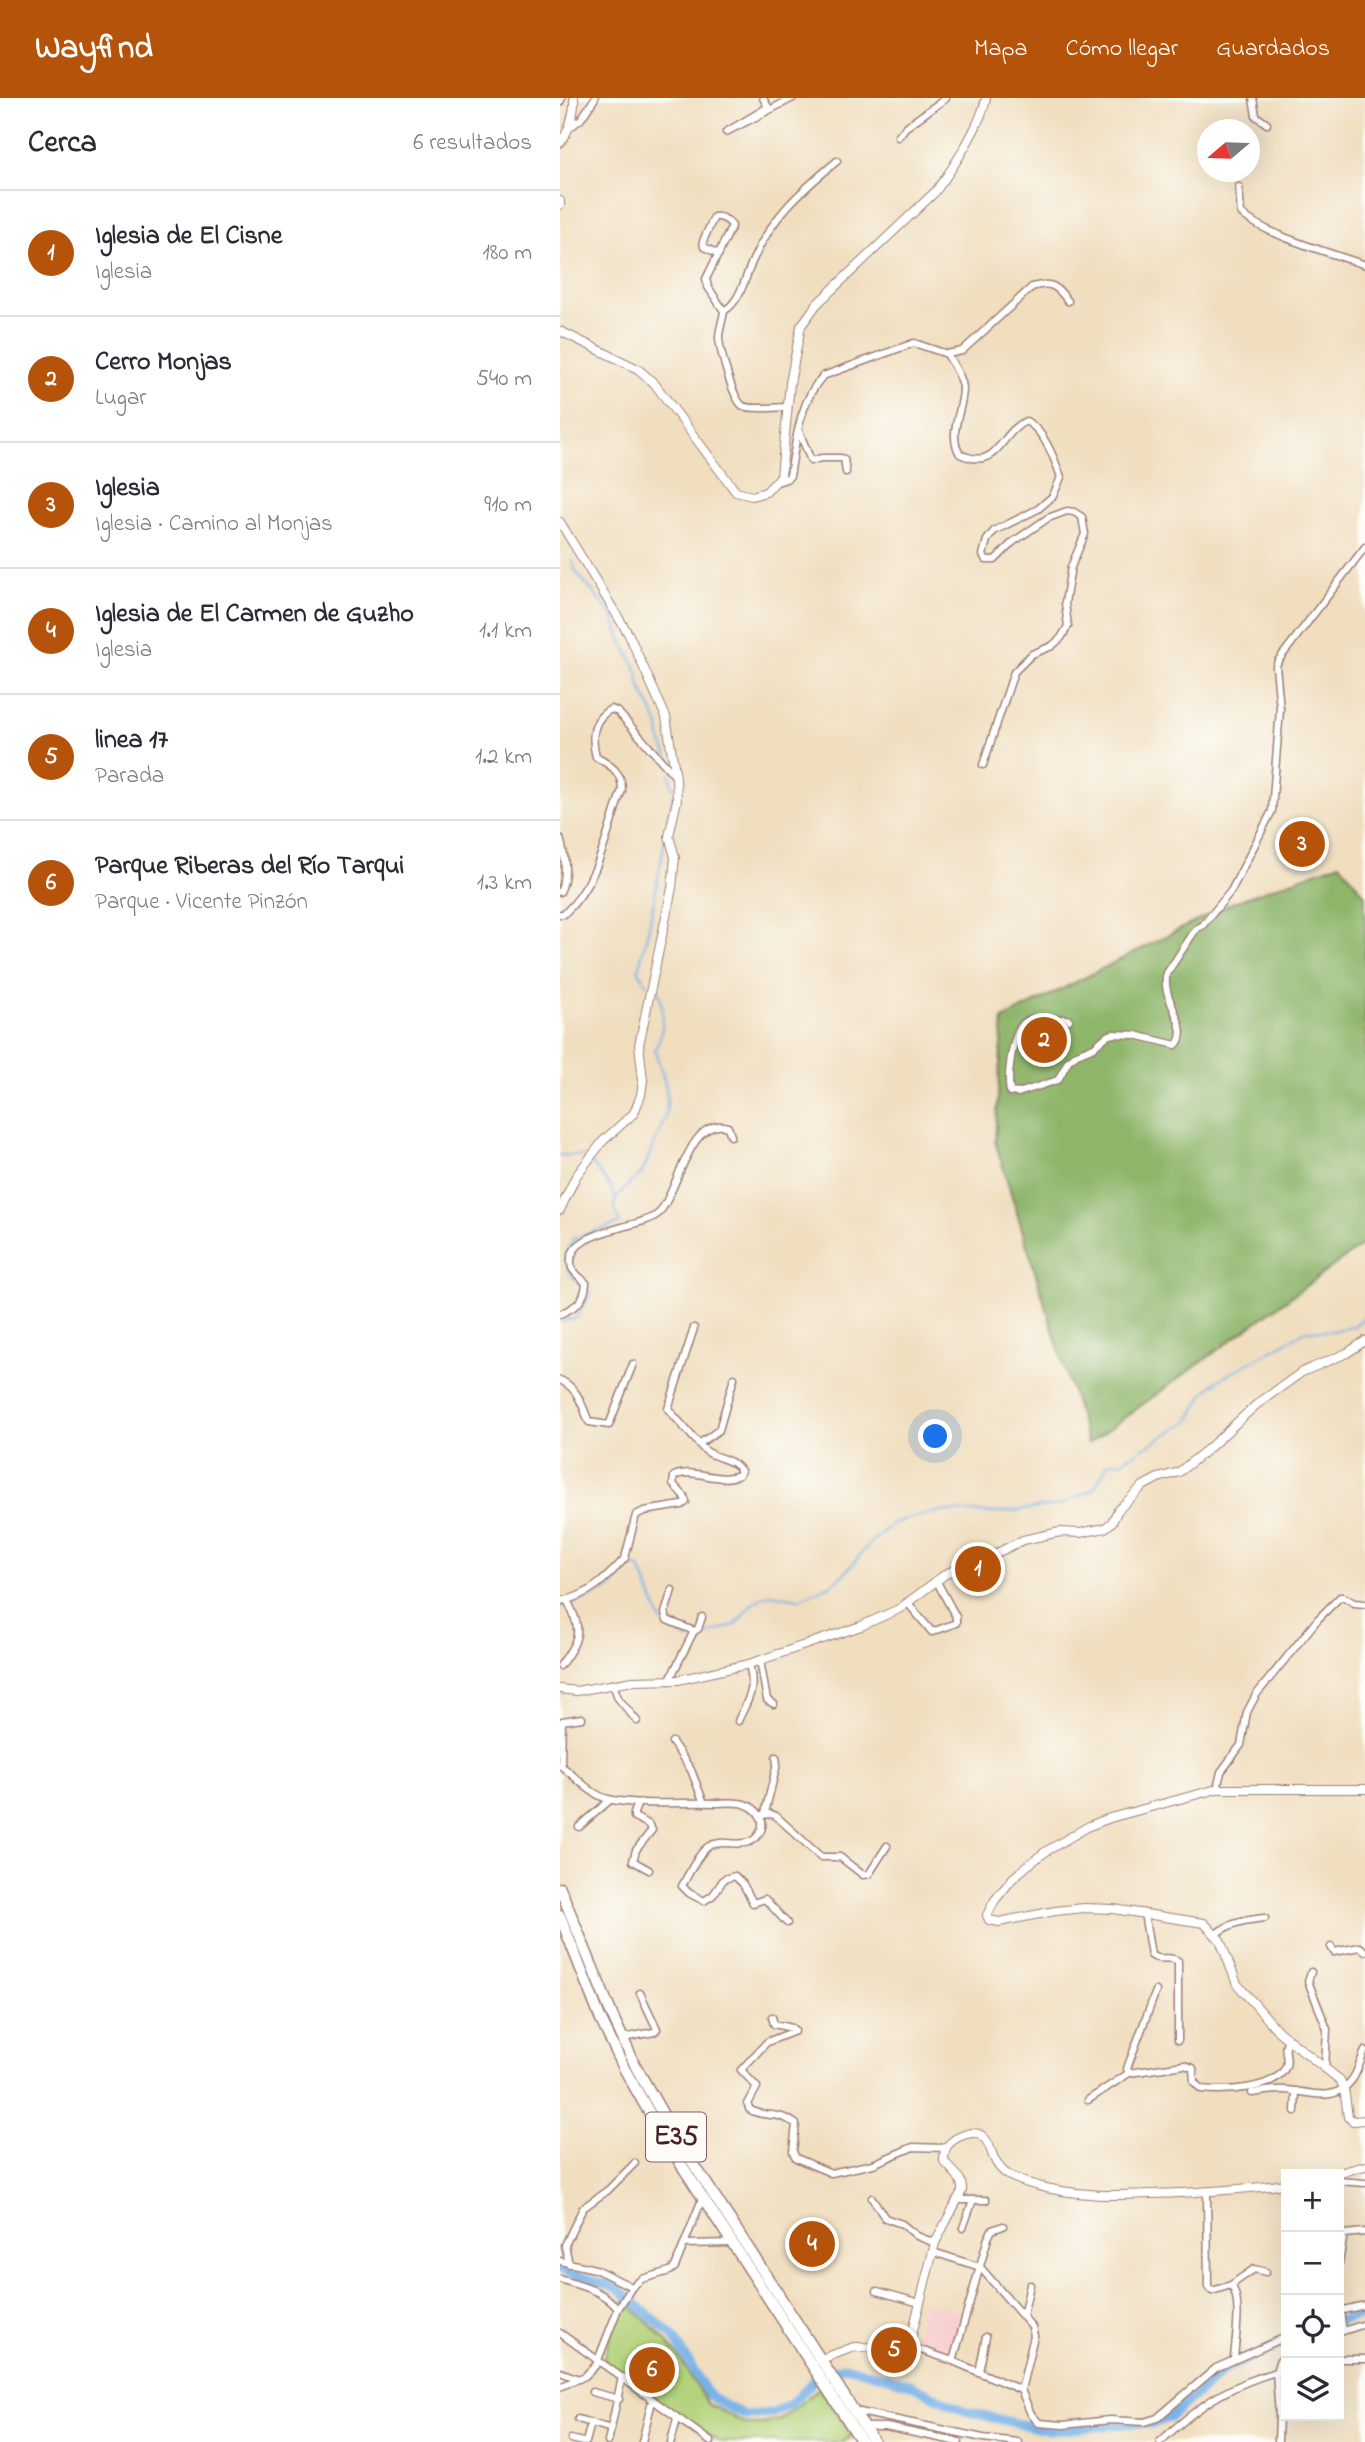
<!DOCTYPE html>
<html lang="es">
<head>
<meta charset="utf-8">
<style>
  :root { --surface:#fff; --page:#f2f2f3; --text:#2b2b33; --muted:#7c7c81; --line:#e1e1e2; --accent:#b45309 }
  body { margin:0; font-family:"Indie Flower",sans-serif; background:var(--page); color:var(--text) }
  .controls { position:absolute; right:21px; bottom:21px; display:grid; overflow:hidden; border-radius:0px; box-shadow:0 7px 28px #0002 }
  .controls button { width:63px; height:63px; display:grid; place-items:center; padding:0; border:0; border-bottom:2px solid var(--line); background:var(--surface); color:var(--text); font:35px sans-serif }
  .compass { position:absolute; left:637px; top:21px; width:63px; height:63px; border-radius:50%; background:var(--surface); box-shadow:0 7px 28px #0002; rotate:251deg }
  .you { position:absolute; left:376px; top:1339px; width:24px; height:24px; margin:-18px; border:5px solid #fff; border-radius:50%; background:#1a73e8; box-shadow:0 0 0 10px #1a73e833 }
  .badge { display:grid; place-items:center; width:46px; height:46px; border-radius:50%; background:var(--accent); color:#fff; font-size:23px; font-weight:700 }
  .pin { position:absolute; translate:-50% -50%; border:4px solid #fff; box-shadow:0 2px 7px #0006 }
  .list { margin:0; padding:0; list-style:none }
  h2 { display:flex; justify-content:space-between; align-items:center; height:91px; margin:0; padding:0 28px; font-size:30px }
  h2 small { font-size:23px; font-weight:400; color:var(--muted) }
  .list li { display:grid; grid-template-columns:46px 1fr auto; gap:21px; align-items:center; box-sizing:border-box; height:126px; padding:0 28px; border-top:2px solid var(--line) }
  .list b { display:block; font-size:26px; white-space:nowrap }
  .list p { margin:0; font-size:23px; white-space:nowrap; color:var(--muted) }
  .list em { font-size:23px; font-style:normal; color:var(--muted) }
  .icon { flex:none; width:38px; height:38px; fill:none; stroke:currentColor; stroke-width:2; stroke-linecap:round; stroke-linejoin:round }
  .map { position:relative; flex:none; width:805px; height:2344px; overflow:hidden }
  header { display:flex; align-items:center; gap:42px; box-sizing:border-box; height:98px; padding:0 35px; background:var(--accent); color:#fff }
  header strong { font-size:33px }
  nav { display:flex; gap:38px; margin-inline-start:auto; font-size:24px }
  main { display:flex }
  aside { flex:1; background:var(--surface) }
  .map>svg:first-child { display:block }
</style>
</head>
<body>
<header>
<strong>Wayfind</strong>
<nav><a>Mapa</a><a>Cómo llegar</a><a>Guardados</a></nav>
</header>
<main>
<aside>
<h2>Cerca<small>6 resultados</small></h2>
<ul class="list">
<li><span class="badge">1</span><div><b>Iglesia de El Cisne</b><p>Iglesia</p></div><em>180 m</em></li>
<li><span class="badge">2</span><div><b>Cerro Monjas</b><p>Lugar</p></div><em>540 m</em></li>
<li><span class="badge">3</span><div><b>Iglesia</b><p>Iglesia · Camino al Monjas</p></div><em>910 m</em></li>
<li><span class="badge">4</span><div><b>Iglesia de El Carmen de Guzho</b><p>Iglesia</p></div><em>1.1 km</em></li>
<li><span class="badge">5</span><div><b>linea 17</b><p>Parada</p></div><em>1.2 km</em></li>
<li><span class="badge">6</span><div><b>Parque Riberas del Río Tarqui</b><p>Parque · Vicente Pinzón</p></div><em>1.3 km</em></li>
</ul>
</aside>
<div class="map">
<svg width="805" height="2344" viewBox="0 0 805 2344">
  <rect width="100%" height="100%" fill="#fdfcf7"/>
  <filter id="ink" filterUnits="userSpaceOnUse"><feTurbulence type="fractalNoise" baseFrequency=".0143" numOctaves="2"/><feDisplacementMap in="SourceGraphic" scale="14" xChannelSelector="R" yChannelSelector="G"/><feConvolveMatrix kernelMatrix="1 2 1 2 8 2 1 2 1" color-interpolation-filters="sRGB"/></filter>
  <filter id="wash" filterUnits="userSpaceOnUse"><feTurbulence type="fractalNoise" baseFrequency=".00686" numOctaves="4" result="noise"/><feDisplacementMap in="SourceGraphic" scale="28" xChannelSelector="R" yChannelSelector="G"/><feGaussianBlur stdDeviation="1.57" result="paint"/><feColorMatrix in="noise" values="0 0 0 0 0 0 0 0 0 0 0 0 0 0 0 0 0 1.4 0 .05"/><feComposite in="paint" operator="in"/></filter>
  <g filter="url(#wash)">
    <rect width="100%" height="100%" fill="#f0debf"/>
    <path fill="#f7d0d0" d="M365 2203 405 2216 393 2258 354 2246Z"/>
    <path fill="#b3d37a" stroke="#7e7952" stroke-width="2" d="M65 2203 99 2235 117 2256 148 2306 186 2326H203L220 2322 259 2290 292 2337 284 2344H160L132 2328 43 2261 62 2207Z"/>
    <path fill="#8eb56a" stroke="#6c6a4a" stroke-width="2" d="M780 765 805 797V1145L528 1346 435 1043 443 921 674 804Z"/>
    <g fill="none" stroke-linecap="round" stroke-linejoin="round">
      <g stroke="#78b2e9" stroke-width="2">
        <path d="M12 462 16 474 53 518 60 539 78 574 79 586 99 628 100 639 110 665"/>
        <path d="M110 676 113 691"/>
        <path d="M87 887 78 872 89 829 113 697"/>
        <path d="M0 1057 23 1058"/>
        <path d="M32 1066 50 1088 56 1102"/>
        <path d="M0 1224 16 1220 30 1197 28 1190C5 1177 0 1165 13 1141L60 1125 54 1106 56 1102 62 1093 82 1075 105 1020C112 994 101 976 95 952 104 935 105 909 98 892"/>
        <path d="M12 1506C20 1503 42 1495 49 1491 60 1484 62 1473 74 1468L80 1470 102 1524 128 1542"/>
        <path d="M0 1508 6 1507"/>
        <path d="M134 1541 175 1527 193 1505 203 1499 211 1496 239 1501 270 1487 286 1474 311 1444 331 1427 345 1421 382 1413 437 1415 500 1407 534 1391 549 1364H560L629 1323 644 1295 660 1281 746 1233H772L794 1228 805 1219"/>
      </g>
      <g stroke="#78b2e9" stroke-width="9">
        <path d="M0 2172 58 2190 113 2238 148 2296 160 2305 185 2317 214 2315 230 2306 257 2280 285 2268 350 2286 405 2313 489 2333 576 2325 592 2326 609 2320 667 2270 726 2244"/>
        <path d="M779 2223 805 2216"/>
      </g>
    </g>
  </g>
  <g filter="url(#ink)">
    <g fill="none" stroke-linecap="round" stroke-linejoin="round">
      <g stroke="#9d7e75" stroke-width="9">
        <g id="street">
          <path d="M203 0 208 9 166 34 233 0"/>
          <path d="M693 0 696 18 707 26"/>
          <path d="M0 4 2 0"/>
          <path d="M8 31 21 21 35 0"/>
          <path d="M338 39 346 29 386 0"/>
          <path d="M679 89 681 115C706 138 772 155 805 167"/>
          <path d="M159 156 144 149 143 143 154 119C161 118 169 122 172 128L146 181 148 189 164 213"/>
          <path d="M387 256C392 265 403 280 403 291 403 312 387 336 400 356 439 374 439 335 466 323 484 332 494 360 501 379L493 398 478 411 434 433 427 442 423 457 426 462H435L453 444 488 420 507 413 514 414 522 419 525 436 511 469 505 505 508 528 501 540 492 548 472 556 454 574 423 667"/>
          <path d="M228 309C219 309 190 312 183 308 173 302 160 253 159 240 159 231 163 222 164 213 181 203 185 179 193 162 213 117 240 94 277 63"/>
          <path d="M239 333 251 363 261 360H281L284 361 286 374"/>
          <path d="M217 384 226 381 230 378C236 344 239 303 263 278L354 245 387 256 402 253 472 189C491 183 497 188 508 203"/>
          <path d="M0 740C5 757 8 778 0 794"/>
          <path d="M0 816H4C40 783 46 735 62 692 62 673 50 667 36 659 31 640 32 621 51 611L58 614 114 677"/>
          <path d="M509 922C503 919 501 922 494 922 484 923 476 919 467 923 452 929 447 979 450 994L458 995 498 982 508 963 517 956 534 949 547 938 553 936 575 937 616 947C633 929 599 901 607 875L636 831 643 827 671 793 712 713 720 611 716 568 718 563 805 449"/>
          <path d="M0 1216C16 1209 25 1203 26 1185 21 1180 15 1176 12 1170 0 1131 84 1131 99 1115 118 1094 129 1017 168 1029L171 1038"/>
          <path d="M134 1230 108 1311 139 1346"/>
          <path d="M0 1282C18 1290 22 1307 29 1324L49 1327 73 1266"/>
          <path d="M112 1492 105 1515 107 1522 134 1533 138 1531 142 1519"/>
          <path d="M0 1503C28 1499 47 1480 65 1460L76 1417 84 1413 122 1407 126 1404 124 1398 113 1386 114 1378C134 1369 158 1386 179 1377L181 1373C172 1358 150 1362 139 1346L159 1332 174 1280"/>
          <path d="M347 1504 372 1534 396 1525V1519L376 1482"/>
          <path d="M200 1562 207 1602 214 1606"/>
          <path d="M0 1568C20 1540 23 1533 7 1502"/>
          <path d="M109 1583 134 1533"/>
          <path d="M53 1586 58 1600 77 1623"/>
          <path d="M178 1623C189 1599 196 1593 189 1566"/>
          <path d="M112 1644 131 1672 144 1705"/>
          <path d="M0 1667C14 1677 31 1697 48 1701 78 1708 123 1704 155 1705 165 1705 178 1703 187 1707 199 1712 207 1724 199 1736 188 1754 164 1739 149 1748 138 1755 129 1776 122 1788L129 1795 144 1803 153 1797 164 1781 175 1778 183 1786 193 1805 205 1801 227 1825"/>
          <path d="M1 1668 2 1623 22 1620"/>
          <path d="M657 1691 661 1674 681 1647 687 1614 696 1597 758 1521 780 1499H784L794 1505 805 1506"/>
          <path d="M78 1705 74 1715V1719L88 1726 92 1732 76 1752 73 1763 89 1772"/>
          <path d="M205 1715 217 1666 216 1659"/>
          <path d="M201 1717 211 1716 216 1718 261 1759H280L303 1777 309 1776 327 1748"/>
          <path d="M19 1729 50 1702"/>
          <path d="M584 1815 591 1857C599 1864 609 1857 618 1863V1942"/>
          <path d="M656 1836C670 1824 688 1822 705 1820"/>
          <path d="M771 1849 774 1854 800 1849 805 1853"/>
          <path d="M751 1874 748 1883 767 1931 765 1971"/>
          <path d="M212 1919 214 1926 232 1930 235 1933 207 1944 181 1972 197 1989 188 2006 189 2011C204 2021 217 2012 236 2026L233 2054 236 2060 271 2075 313 2066 353 2049 386 2050"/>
          <path d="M63 1940 94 1934 97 1931 80 1895"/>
          <path d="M569 1975 567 1971 569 1965 596 1893"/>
          <path d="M692 1995C703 1994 714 1991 725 1992 748 1993 774 2006 791 1983 798 1975 800 1963 805 1953"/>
          <path d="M528 2002 569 1975 624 1967 633 1970 634 1984 641 1991C663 1993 716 1993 726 1968 729 1958 722 1951 728 1942"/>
          <path d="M735 2013 736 1993"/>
          <path d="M779 2083 805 2085"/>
          <path d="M647 2094 648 2189 652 2193 671 2187C683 2202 675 2242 674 2261"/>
          <path d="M312 2100 325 2120 342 2126 357 2138 375 2145"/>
          <path d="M396 2102H426"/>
          <path d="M403 2130 413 2102"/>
          <path d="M124 2146 172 2145"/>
          <path d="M0 2163 35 2171 72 2189"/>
          <path d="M779 2165 784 2136 805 2134"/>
          <path d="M9 2166 5 2147 23 2110 48 2092 75 2065"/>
          <path d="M0 2181C22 2189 42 2191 58 2211"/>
          <path d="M671 2187 694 2171 706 2174"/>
          <path d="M317 2193 360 2205"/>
          <path d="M779 2213 805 2207"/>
          <path d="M463 2218 470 2187"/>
          <path d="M783 2233 805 2226"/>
          <path d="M779 2234 783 2233 780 2213"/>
          <path d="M0 2235 151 2344"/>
          <path d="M349 2248 393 2263 461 2292 474 2238 472 2229 420 2169 373 2154"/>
          <path d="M779 2261H805"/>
          <path d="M393 2263 428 2140 432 2132 443 2128"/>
          <path d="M0 2274 19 2281"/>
          <path d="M419 2274 426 2239"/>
          <path d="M0 2289 25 2278 36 2267 58 2211 72 2189 82 2181 110 2173 115 2169 142 2101"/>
          <path d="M461 2292 471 2316 479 2325 503 2327 550 2322 584 2324 597 2320 656 2270 726 2239"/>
          <path d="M32 2294 59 2301"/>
          <path d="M295 2313 423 2340 458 2344"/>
          <path d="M18 2321 51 2331"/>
          <path d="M305 2329H326L399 2344"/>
          <path d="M11 2341 23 2344"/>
          <path d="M26 2344 31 2325"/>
          <path d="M48 2344 62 2279"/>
          <path d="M82 2344 92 2303"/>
          <path d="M111 2344 117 2321"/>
          <path d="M600 2344C642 2304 671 2286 726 2271"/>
          <path d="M718 2344 719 2318 716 2274 719 2264 726 2258"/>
        </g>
      </g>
      <g stroke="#9d7e75" stroke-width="10">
        <g id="secondary">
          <path d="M0 45C9 34 15 14 14 0"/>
          <path d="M0 103V107"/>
          <path d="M0 233 78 271 94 285 176 394 192 398 206 394 221 378 230 285 241 228 257 206 375 94C392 72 421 27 426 0"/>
          <path d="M0 424 69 537 106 619 116 680 117 702 109 738 115 759 112 790 79 947 83 982 81 997 74 1015 43 1043 16 1078 0 1112"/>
          <path d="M0 1591 16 1593 73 1583 118 1582 189 1566 301 1528 339 1511 387 1475 429 1459 463 1442 500 1434 520 1435 545 1430 552 1424 558 1412 583 1388 598 1380 619 1374 648 1351 696 1307 742 1274 787 1255 805 1243"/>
          <path d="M805 1691H657L550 1720 529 1728 485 1754 468 1767 453 1780 435 1802 427 1817 429 1822 439 1824 495 1813 524 1810 553 1811 644 1825 660 1842 677 1886 719 1934 780 1982 784 1990 788 2019 793 2023 805 2022"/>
          <path d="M775 2076 805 2068"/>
          <path d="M259 2262 294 2249 337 2250 349 2248 375 2145 402 2093C403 2079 392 2073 384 2063 384 2057 384 2051 388 2047 394 2040 412 2031 421 2037 429 2042 430 2052 434 2060 441 2077 455 2081 471 2086 520 2101 570 2097 620 2095 655 2093 691 2091 726 2086"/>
        </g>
      </g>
      <g stroke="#9d7e75" stroke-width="13">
        <g id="highway">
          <path d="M0 1790 52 1917 76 1969 111 2031 314 2344"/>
          <path d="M0 1818 41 1922 65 1972 102 2037 302 2344"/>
        </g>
      </g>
      <use href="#street" stroke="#fff" stroke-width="6"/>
      <use href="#secondary" stroke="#fff" stroke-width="8"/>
      <use href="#highway" stroke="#fff" stroke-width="10"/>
    </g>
  </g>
  <g text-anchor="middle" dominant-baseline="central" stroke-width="6" stroke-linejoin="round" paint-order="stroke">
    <rect fill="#fdfcf7" stroke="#806168" stroke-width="2" x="86" y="2014.5" width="60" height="49" rx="5"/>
    <g font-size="28" font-weight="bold" fill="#4a1f2b">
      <text x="116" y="2039">E35</text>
    </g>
  </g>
</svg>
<div class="controls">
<button>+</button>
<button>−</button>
<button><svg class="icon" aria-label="locate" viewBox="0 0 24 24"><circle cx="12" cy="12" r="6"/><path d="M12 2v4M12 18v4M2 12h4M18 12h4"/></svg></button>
<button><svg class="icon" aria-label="layers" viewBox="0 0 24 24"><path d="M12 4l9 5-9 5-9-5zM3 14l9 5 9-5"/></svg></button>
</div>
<svg class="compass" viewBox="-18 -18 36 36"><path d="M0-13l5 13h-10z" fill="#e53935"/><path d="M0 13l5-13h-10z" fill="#7c7c81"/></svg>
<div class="you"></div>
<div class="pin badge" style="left:418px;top:1471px">1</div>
<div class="pin badge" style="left:484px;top:942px">2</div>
<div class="pin badge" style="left:742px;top:746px">3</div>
<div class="pin badge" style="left:252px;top:2146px">4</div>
<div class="pin badge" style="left:334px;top:2252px">5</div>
<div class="pin badge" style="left:92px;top:2272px">6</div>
</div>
</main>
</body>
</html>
